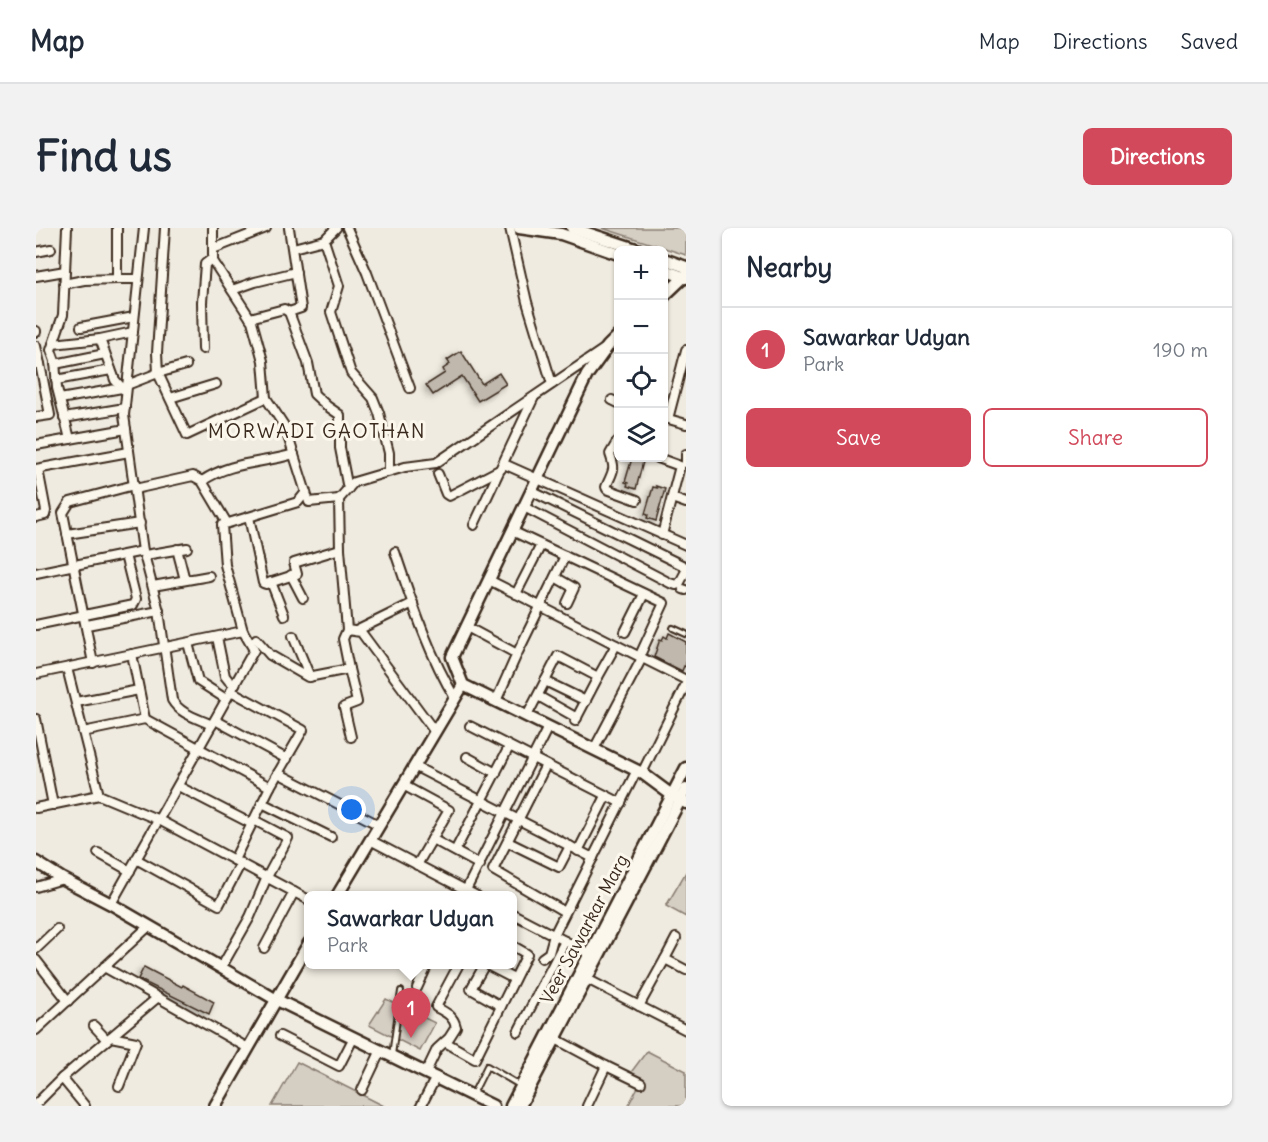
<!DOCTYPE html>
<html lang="en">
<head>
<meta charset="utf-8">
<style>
  :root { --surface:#fff; --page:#f2f2f3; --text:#1f2937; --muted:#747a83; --line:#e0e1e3; --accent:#d1495b }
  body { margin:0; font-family:Delius,sans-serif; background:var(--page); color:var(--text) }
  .controls { position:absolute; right:18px; top:18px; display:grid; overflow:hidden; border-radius:9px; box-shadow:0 2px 4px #0004 }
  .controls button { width:54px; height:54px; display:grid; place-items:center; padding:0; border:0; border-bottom:2px solid var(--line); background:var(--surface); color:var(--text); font:30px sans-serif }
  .you { position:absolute; left:316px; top:582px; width:21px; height:21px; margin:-15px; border:4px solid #fff; border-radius:50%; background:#1a73e8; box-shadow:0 0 0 9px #1a73e833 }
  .badge { display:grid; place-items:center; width:39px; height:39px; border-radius:50%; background:var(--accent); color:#fff; font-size:20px; font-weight:700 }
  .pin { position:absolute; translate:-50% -50px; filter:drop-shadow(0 2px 3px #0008) }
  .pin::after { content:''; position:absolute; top:32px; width:21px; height:18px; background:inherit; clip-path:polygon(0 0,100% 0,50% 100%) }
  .popup { position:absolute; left:268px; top:663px; width:213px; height:78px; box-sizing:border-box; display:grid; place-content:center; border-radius:9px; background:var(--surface); filter:drop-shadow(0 2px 4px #0005); font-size:20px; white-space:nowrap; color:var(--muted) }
  .popup b { font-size:22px; color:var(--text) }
  .popup::after { content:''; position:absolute; left:50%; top:100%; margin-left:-12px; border:12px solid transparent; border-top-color:var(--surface) }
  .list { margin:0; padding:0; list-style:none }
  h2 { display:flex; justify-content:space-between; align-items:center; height:78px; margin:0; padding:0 24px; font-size:26px }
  h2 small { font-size:20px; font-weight:400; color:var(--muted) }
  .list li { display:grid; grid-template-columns:39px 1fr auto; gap:18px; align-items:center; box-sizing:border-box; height:84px; padding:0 24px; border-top:2px solid var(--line) }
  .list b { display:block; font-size:22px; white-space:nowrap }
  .list p { margin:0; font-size:20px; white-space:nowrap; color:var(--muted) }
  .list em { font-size:20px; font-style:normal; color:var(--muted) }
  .actions { display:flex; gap:12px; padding:18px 24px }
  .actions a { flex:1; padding:14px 0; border:2px solid var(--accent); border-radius:9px; text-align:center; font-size:21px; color:var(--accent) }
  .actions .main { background:var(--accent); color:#fff }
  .icon { flex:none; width:33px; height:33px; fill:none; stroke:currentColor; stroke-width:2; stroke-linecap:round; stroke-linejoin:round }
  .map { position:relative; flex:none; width:650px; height:878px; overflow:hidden; border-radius:9px }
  header { display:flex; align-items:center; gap:36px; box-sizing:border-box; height:84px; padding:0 30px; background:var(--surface); border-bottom:2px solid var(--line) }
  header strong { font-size:28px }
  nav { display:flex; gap:33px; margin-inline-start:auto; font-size:21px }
  .intro { display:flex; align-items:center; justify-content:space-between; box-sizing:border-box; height:144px; padding:0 36px }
  h1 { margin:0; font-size:42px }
  .button { padding:15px 27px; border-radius:9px; background:var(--accent); color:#fff; font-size:21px; font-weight:700 }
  main { display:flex; gap:36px; padding:0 36px }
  aside { flex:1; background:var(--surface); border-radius:9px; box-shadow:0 2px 4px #0004 }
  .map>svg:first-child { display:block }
</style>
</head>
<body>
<header>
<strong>Map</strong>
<nav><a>Map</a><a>Directions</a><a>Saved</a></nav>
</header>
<div class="intro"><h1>Find us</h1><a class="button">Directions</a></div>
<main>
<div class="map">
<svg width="650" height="878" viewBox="0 0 650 878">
  <defs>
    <filter id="shadow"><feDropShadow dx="-2.5" dy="2.5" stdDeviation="3" flood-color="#0004"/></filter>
  </defs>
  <rect width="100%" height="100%" fill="#f0ebe0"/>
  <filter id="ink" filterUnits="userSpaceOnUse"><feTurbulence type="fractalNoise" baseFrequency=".0167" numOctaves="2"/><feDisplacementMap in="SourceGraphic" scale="12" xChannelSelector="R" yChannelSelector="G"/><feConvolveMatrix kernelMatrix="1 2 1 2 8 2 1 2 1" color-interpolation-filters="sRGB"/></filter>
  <g filter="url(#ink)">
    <g fill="#d5cec3" stroke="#887c70" stroke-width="1.5">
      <path d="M566 0H650V27Z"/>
      <path d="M650 644V689L630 678Z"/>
      <path d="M350 771 399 795 384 823 333 797Z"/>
      <path d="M611 823 650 843V878H592L603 857 593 847Z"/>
      <path d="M261 834 348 878H236Z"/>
    </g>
    <g fill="#c0b8ad" stroke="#3b2a1e" stroke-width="1.5" filter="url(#shadow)">
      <path d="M425 123 446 156 463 145 470 156 442 173 426 148 397 167 390 157 409 145 407 141 414 136 411 132Z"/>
      <path d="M596 230H608L600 261 591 258 592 255 589 254Z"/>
      <path d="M620 258 629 261 620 293 611 290 612 287 609 286 617 259 621 260Z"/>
      <path d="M633 405 650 414V439L648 438 646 443 618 429 624 411 626 412 628 408 631 410Z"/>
      <path d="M108 739 146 759 147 757 178 774 173 786 102 751Z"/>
    </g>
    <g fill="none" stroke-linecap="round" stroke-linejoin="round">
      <g stroke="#3b2a1e" stroke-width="8">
        <g id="lane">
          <path d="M637 400 650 406"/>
          <path d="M356 827 365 763"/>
          <path d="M437 866 451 838 485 858"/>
        </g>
      </g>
      <g stroke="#3b2a1e" stroke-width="12">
        <g id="street">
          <path d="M31 0 27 87 15 122 19 133 21 160 34 211"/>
          <path d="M108 0 88 187 107 323 123 383 136 472C144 486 161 490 176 497"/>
          <path d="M129 0 121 125 122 145 150 137"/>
          <path d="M177 0V33L216 93 227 133 230 170 249 199 273 274 303 271"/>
          <path d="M253 0 265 80 253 84 272 135 278 166 291 178 304 187V220L312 261"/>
          <path d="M300 0 288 12 303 58 295 84 315 145 337 170 343 185 353 225V243"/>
          <path d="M311 0 331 45 374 160"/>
          <path d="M474 0 491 74 516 156"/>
          <path d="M257 20 288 12"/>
          <path d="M177 21 230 0"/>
          <path d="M0 24 15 21"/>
          <path d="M0 48 29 43"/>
          <path d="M81 51H102"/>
          <path d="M28 56 48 52 81 51V0"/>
          <path d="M196 62 219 54 260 44"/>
          <path d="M214 90 248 81 253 84"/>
          <path d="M45 99 98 89"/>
          <path d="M0 103V104"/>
          <path d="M64 111 79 152 87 161"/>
          <path d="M17 116 64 111 97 104"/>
          <path d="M0 118 4 136"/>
          <path d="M167 121 166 74 169 36 177 30"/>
          <path d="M19 136 69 126"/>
          <path d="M0 137 4 136 14 187 0 189"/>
          <path d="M20 152 75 142"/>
          <path d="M91 157 122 145 151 207 230 170"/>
          <path d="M134 170 180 156"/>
          <path d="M24 171 86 160"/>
          <path d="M576 172 582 175"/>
          <path d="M28 190 89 180"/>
          <path d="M629 190 650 196"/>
          <path d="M632 191 650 122"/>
          <path d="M582 214H581L574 226C580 243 577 242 570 259L571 261 601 272"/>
          <path d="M0 217 90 201"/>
          <path d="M650 226V235"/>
          <path d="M622 230 644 238 626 307"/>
          <path d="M468 236 650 317"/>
          <path d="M0 241 93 224"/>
          <path d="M402 246 410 266 413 268 465 241"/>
          <path d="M166 253C196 233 225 236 258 226"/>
          <path d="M99 261 157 248 166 253 191 295"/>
          <path d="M495 263 650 339"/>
          <path d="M636 270 650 275"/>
          <path d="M488 279 634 355 640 357 643 356 650 343"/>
          <path d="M0 289 9 287 10 283 2 241"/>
          <path d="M213 289 227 355 230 356 261 346 258 335 304 321"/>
          <path d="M438 297 498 169"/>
          <path d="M476 303 628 375 605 425 606 430 650 452"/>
          <path d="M31 306 104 295"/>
          <path d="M141 321 149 352"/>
          <path d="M359 324C376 374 392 425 419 470"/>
          <path d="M109 327 151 320"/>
          <path d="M0 345 107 323"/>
          <path d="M255 347 267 370"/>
          <path d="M519 349 538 360 531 375"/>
          <path d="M453 352 606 430 558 521"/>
          <path d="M235 354 248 387"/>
          <path d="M117 358 173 348"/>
          <path d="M647 361 650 362"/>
          <path d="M480 366 505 317"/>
          <path d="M0 397 97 377 100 371 89 327"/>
          <path d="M51 397 123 383"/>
          <path d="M431 399 481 426 460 473"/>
          <path d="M207 403 189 337 186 297 262 274 270 264"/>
          <path d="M320 403 377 375"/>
          <path d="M589 404 608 366"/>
          <path d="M257 408 274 449"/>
          <path d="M181 409 189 448 193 453 199 456"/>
          <path d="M220 411 234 427 272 449 313 441 307 411 311 402"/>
          <path d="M152 415 162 453 190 471"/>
          <path d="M96 426 109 491 234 559 198 632"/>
          <path d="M481 426 529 328"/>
          <path d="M57 435 27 285 34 274 98 257"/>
          <path d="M313 441 321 474 308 479 315 509"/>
          <path d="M0 446 207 403 218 422 75 676"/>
          <path d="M509 453 550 473"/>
          <path d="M195 463 267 502 234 559"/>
          <path d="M502 468 541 490"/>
          <path d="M40 474 103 462"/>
          <path d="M491 488 522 428 562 449 580 417"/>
          <path d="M0 491 17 577"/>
          <path d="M179 492 251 531"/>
          <path d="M539 493 562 449"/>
          <path d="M434 498 585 575"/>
          <path d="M47 504 109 491"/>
          <path d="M399 504 325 404 311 402 304 321 303 271 318 254 369 239 400 235 568 121"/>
          <path d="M431 529 460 545"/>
          <path d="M510 537 457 642 529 684"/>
          <path d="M378 538 557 630"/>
          <path d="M242 545 343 597"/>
          <path d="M606 545 650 456"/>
          <path d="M367 557 413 582 381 637"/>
          <path d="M142 558 216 596"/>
          <path d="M63 567 123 592 273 672"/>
          <path d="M226 575 295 609"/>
          <path d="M0 580 63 567 31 440"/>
          <path d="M396 611 444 637"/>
          <path d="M334 612 441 668"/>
          <path d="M472 614 523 639 534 618"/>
          <path d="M419 623 473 519"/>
          <path d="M542 623 570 568"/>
          <path d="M62 625 94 643"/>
          <path d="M100 631 183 677 205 635"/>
          <path d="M0 659 27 651"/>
          <path d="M427 668 512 499"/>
          <path d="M477 686 554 726"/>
          <path d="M228 720 258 664"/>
          <path d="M0 721 21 701"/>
          <path d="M506 730 513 725 518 707 601 542"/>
          <path d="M629 731 640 710"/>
          <path d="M0 732 32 773"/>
          <path d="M449 736 435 761 465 778"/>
          <path d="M449 736 478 751"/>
          <path d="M68 739 212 820"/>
          <path d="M185 740 214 689 231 649 252 610 218 592"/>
          <path d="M551 751 650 802"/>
          <path d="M381 760 392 736"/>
          <path d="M603 778 629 731 650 742"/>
          <path d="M58 798 71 812"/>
          <path d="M0 802 113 698"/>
          <path d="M482 804 529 713"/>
          <path d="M244 808 303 838 318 809"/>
          <path d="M75 809 100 814 83 858"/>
          <path d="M516 809 570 838 551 878"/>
          <path d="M409 814 439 831 491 726 477 718"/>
          <path d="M570 838 605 855"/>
          <path d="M390 844 401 821 413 810 420 799C417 787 410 785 400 779L423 736"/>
          <path d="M26 850 49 878"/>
          <path d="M326 862 345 822"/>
          <path d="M0 876 26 850 121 770"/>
          <path d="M385 878 400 849"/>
        </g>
      </g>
      <g stroke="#3b2a1e" stroke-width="15">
        <g id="secondary">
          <path d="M483 0 525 6 582 26"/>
          <path d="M536 0 603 22"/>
          <path d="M628 31 650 39"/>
          <path d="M628 42 650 50"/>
          <path d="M628 68 650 47"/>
          <path d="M582 108 572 118 551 147 416 429 427 457 606 545 637 568 650 575"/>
          <path d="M0 634 27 651 75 676 239 771 457 878"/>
          <path d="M301 668 427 457"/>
          <path d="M179 878 273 715"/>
          <path d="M475 878 650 540"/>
          <path d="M484 878 650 561"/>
        </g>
      </g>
      <use href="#lane" stroke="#fbf7ec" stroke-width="4"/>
      <use href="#street" stroke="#fbf7ec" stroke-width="8"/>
      <use href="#secondary" stroke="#fbf7ec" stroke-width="10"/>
    </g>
  </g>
  <g text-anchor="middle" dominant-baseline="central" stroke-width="6" stroke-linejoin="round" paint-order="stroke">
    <g font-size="18" fill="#3b2a1e" stroke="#fbf7ec">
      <text transform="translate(548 701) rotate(-62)">Veer Sawarkar Marg</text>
    </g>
    <g font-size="20" letter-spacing="1.5" fill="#3b2a1e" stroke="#fbf7ec">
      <text x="281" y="202">MORWADI GAOTHAN</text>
    </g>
  </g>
</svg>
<div class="controls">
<button>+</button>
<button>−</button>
<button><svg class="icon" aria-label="locate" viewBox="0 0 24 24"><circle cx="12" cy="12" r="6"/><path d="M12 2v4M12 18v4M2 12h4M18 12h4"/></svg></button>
<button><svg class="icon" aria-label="layers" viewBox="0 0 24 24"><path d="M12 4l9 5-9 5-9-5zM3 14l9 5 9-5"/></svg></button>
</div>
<div class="you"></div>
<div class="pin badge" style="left:375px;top:810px">1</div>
<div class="popup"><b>Sawarkar Udyan</b>Park</div>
</div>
<aside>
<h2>Nearby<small></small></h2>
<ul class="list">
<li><span class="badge">1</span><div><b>Sawarkar Udyan</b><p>Park</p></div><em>190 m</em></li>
</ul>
<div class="actions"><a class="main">Save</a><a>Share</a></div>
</aside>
</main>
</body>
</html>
